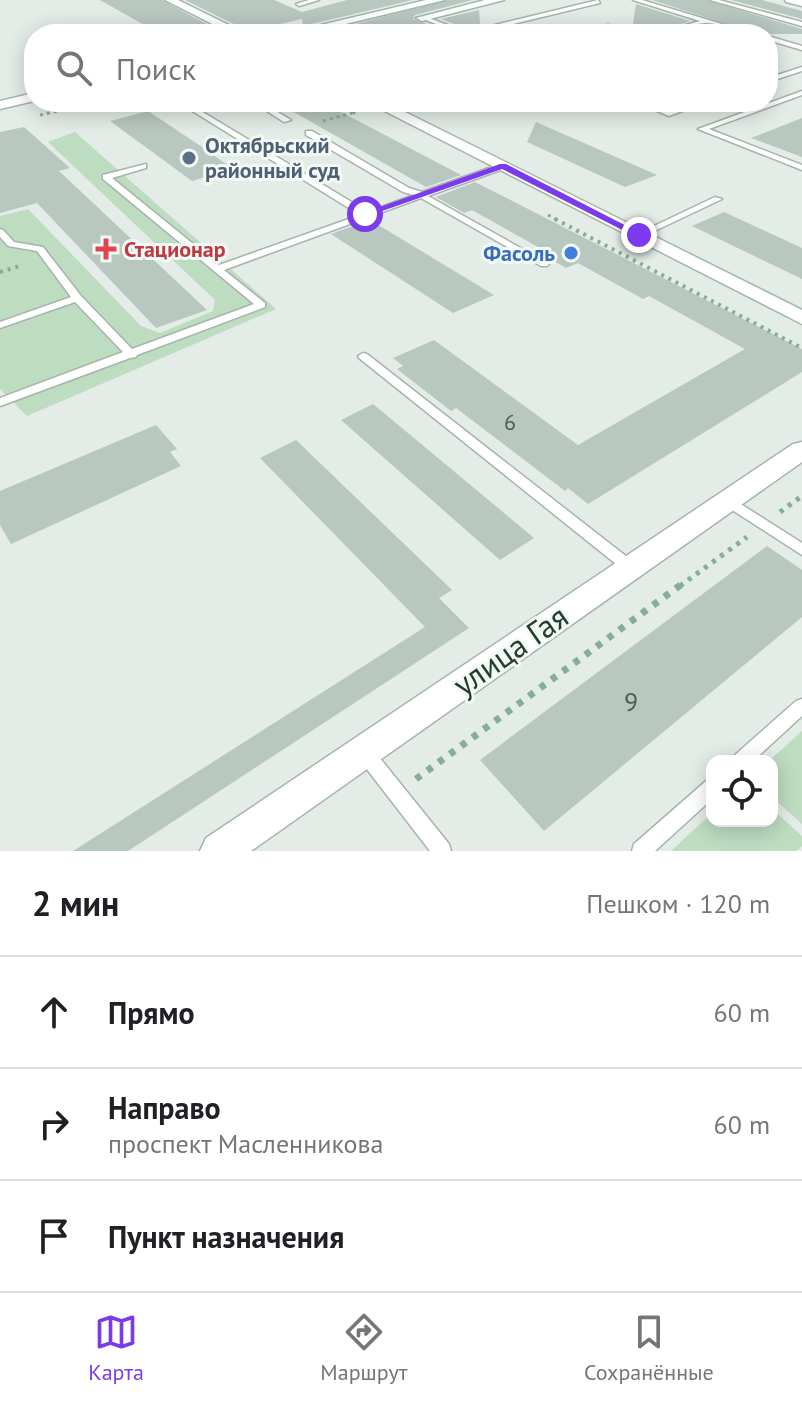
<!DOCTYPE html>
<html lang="ru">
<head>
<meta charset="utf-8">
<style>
  :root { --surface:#fff; --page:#f2f2f2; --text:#202124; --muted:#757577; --line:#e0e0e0; --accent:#7c3aed }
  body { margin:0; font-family:"PT Sans",sans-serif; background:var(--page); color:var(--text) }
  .controls { position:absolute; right:24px; bottom:24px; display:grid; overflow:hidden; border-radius:16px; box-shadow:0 4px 20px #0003 }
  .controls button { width:72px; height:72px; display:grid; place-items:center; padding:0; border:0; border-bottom:2px solid var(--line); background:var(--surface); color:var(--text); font:40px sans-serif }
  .stop { position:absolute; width:24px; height:24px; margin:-18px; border:6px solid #7c3aed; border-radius:50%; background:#fff }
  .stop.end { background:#7c3aed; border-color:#fff; box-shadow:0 2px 8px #0008 }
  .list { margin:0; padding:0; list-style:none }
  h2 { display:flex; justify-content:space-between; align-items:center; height:104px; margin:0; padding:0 32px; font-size:34px }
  h2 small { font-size:26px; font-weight:400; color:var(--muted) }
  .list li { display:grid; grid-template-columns:52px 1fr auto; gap:24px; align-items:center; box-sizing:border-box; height:112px; padding:0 32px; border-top:2px solid var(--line) }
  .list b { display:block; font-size:30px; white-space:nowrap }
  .list p { margin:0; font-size:26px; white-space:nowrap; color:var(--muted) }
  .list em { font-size:26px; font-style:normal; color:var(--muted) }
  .icon { flex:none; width:44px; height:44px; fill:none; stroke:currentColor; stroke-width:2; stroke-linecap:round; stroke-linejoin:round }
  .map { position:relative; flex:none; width:802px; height:851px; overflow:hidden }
  .search { position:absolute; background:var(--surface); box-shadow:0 4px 20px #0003; left:24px; right:24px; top:24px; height:88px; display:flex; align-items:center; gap:20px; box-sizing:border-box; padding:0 28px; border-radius:32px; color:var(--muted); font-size:30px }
  .sheet { height:440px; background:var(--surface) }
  nav { display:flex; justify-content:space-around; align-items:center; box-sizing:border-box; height:112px; border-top:2px solid var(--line); background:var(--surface); font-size:22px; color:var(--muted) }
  nav a { display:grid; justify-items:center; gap:4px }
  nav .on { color:var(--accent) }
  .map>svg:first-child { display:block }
</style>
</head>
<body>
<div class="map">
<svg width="802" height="851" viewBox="0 0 802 851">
  <rect width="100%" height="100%" fill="#e3ece6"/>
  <g fill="#bddcc0">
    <path d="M75 132 276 309 27 416 0 389V216L28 209 141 326 160 333 213 311 215 300 48 142Z"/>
    <path d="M802 731V824L772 797V761H769Z"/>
    <path d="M772 809 802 836V846L797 851H671L712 813V821H772Z"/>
  </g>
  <g fill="#b8c7bf">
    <path d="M100 0H162L225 34H160Z"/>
    <path d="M185 0H274L302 12 347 0H413L303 26 302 19 248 31Z"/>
    <path d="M448 0H473L415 15 413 19 449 32 317 34Z"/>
    <path d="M652 0H707L802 29V34H758Z"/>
    <path d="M731 0H762L802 11V19Z"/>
    <path d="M636 4 690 21 651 34H637L632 30Z"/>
    <path d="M479 10 480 24 465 28 441 19Z"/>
    <path d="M276 102H322L461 175 426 187Z"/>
    <path d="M148 111 202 147 233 169 192 181 110 121Z"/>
    <path d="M802 118V157L751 138Z"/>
    <path d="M536 122 657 175 625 187 527 142Z"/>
    <path d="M24 127 70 168 59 171 207 310 156 328 37 203 0 213V132Z"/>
    <path d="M475 182 802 349V372L588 504 568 488 565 491 456 408 451 411 397 369 403 366 393 358 434 340 578 445 745 349 649 296 643 299 578 263 566 268 532 249 538 247 472 210 464 213 436 197Z"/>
    <path d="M724 212 802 248V279L692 226Z"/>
    <path d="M370 220 494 295 453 313 331 234Z"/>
    <path d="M373 404 456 473 534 538 500 560 341 420Z"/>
    <path d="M156 425 177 449 170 452 181 466 11 544 0 525V491Z"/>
    <path d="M296 440 452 590 439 598 469 628 128 851H73L425 627 260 458Z"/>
    <path d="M767 546 802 570V617L544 831 480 760Z"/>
  </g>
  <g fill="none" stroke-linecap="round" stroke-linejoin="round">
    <g stroke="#a6b4ac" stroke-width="3">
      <g id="service">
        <path d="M309 0H319L299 6 296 4Z"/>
        <path d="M598 0 600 3 472 34H461L421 18 426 17 466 32Z"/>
        <path d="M633 0H642L755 34C738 34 721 22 705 23 687 24 672 34 654 34L700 21Z"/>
        <path d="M710 0H719L802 22V26Z"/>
        <path d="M608 25 634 34C624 34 615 29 607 29 597 29 589 34 579 34Z"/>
        <path d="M768 36 802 46V50L768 40Z"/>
        <path d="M802 67V71L768 82V78Z"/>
        <path d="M802 91V95L709 129 802 165V170L698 129Z"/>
        <path d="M178 102H186L368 212 414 195 403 192 306 135V131H312L409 188 422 192 500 164H506V168L428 196 549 264 547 266H541L421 198 224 270 265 303V307L137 355 136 357 130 358 0 406V398L123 352 75 302 0 328V322L71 297 37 251 8 246 0 237V229L3 230 14 242 43 247 81 296 132 349 254 304 103 179V175L146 164V168L112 178 219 265 360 215Z"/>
        <path d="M253 102H261L291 120 284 122Z"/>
        <path d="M414 102H424L390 113 386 111Z"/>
        <path d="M636 102H645L669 112 696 102H706L669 116Z"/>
        <path d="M715 197 722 199 642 237H636L635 235Z"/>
        <path d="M363 353 367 354 636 564 638 568 636 572 631 573 626 572 359 358 358 356Z"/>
        <path d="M728 496 802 543V555L723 504 721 501 723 498Z"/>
        <path d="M802 699V716L753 761H732L735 755 796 701Z"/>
        <path d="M365 745 371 747 449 844 451 851H430L359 759 356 753 359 747Z"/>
        <path d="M712 779V799L655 851H632L634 844 706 781Z"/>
      </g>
    </g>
    <g stroke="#a6b4ac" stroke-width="3">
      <g id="minor">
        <path d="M785 0H802V6L786 2Z"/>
        <path d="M802 442V462L251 851H200L206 838 793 444Z"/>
      </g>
    </g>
    <g stroke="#a2b7ac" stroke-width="3">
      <g id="secondary">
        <path d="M165 0H178L247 34H232Z"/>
        <path d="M426 0H445L304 34H283Z"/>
        <path d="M485 0H504L422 21 416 18Z"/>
        <path d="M34 93V101L0 109V101Z"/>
        <path d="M367 102H385L802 310V324Z"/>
      </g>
    </g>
    <g stroke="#85ae9a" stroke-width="3" stroke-dasharray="3 4" stroke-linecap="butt">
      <path d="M334 102 358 115"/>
      <path d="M40 115 98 102"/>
      <path d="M323 121 352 113"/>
      <path d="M548 215 559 221"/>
    </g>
    <g stroke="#85ae9a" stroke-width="4" stroke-dasharray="3 5" stroke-linecap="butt">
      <path d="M555 219 802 348"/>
      <path d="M0 272 23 265"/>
    </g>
    <g stroke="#85ae9a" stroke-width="5" stroke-dasharray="4 6" stroke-linecap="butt">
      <path d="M780 512 802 496"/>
      <path d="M680 586 747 537"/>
    </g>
    <path stroke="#85ae9a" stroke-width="7" stroke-dasharray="6 8" stroke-linecap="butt" d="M416 779 682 584"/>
    <use href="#service" fill="#fff" fill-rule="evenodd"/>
    <use href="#minor" fill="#fff" fill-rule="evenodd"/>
    <use href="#secondary" fill="#fff" fill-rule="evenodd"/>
  </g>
  <path fill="#7c3aed" d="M500 164H506L644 235 636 237 502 169 368 216 360 214Z"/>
  <circle fill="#5c6f8a" stroke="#f3f9f5" stroke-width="3" cx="189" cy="158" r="8"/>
  <path fill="#e0444e" stroke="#f3f9f5" stroke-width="3" d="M102 237h8v8h8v8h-8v8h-8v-8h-8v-8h8z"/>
  <circle fill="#3f7fe0" stroke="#f3f9f5" stroke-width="3" cx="571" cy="253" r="8"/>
  <g text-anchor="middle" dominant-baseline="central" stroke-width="6" stroke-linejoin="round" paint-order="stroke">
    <g font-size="22" font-weight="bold" fill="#4e5e75" stroke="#f3f9f5" text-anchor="start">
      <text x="205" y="145">Октябрьский<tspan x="205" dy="25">районный суд</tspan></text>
    </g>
    <g font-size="22" font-weight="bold" fill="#be3a42" stroke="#f3f9f5" text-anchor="start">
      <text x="124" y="249">Стационар</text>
    </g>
    <g font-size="22" font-weight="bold" fill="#366cbe" stroke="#f3f9f5" text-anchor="end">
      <text x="555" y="253">Фасоль</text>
    </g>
    <g font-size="22" fill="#496054">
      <text x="510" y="422">6</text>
    </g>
    <g font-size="26" fill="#496054">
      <text x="631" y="701">9</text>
    </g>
    <g font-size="32" fill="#243d31" stroke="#f3f9f5">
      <text transform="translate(510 650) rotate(-35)">улица Гая</text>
    </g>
  </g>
</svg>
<div class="controls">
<button><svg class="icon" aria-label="locate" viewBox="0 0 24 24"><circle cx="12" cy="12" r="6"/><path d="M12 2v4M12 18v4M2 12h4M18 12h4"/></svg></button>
</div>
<div class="stop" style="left:365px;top:214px"></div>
<div class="stop end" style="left:639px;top:235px"></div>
<div class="search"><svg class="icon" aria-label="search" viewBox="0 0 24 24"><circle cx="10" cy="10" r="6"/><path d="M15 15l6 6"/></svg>Поиск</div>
</div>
<section class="sheet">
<h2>2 мин<small>Пешком · 120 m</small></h2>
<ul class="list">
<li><svg class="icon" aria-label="ahead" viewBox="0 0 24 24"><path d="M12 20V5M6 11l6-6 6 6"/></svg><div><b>Прямо</b></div><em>60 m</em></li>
<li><svg class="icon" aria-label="right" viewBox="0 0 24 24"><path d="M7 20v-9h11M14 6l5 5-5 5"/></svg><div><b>Направо</b><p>проспект Масленникова</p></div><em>60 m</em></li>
<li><svg class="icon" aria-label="arrive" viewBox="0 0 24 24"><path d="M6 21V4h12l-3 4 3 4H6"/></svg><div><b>Пункт назначения</b></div></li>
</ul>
</section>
<nav>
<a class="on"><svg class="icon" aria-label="map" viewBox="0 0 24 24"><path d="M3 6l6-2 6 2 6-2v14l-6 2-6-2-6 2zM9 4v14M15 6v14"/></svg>Карта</a>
<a><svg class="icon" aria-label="directions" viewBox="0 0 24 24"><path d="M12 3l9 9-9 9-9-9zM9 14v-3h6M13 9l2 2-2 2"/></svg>Маршрут</a>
<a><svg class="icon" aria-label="saved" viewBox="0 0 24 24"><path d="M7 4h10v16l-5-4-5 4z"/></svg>Сохранённые</a>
</nav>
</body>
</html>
